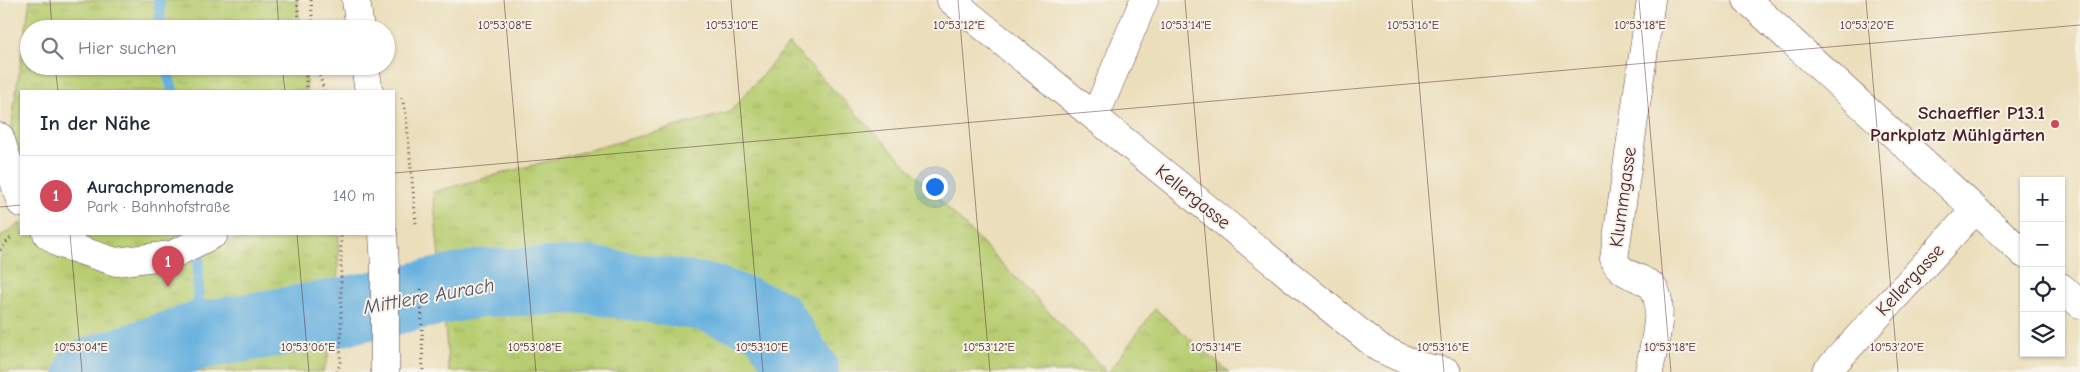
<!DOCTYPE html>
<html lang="de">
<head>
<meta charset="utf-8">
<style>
  :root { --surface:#fff; --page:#f2f2f3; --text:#1f2937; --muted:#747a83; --line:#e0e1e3; --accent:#d1495b }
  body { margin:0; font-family:"Comic Neue",sans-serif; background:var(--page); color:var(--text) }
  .controls { position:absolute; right:15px; bottom:15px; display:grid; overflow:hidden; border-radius:0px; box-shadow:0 1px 4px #0004 }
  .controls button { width:45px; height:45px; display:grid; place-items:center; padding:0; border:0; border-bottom:1px solid var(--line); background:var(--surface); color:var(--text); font:25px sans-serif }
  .you { position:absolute; left:934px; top:186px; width:18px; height:18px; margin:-12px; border:4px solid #fff; border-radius:50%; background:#1a73e8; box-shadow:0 0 0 8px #1a73e833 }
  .badge { display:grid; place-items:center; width:32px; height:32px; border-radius:50%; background:var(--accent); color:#fff; font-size:16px; font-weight:700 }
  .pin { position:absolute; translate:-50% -41px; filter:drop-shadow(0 1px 2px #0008) }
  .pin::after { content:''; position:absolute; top:26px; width:18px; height:15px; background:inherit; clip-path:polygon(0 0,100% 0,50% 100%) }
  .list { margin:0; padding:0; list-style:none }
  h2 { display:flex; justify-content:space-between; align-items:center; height:65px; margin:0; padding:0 20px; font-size:21px }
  h2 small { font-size:16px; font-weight:400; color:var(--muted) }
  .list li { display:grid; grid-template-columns:32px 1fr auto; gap:15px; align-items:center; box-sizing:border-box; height:80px; padding:0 20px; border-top:1px solid var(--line) }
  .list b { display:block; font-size:19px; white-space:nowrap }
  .list p { margin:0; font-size:16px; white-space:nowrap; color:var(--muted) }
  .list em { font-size:16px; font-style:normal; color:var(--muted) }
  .icon { flex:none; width:28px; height:28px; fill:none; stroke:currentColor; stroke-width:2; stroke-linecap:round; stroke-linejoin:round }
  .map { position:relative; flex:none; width:2080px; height:372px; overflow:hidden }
  .search { position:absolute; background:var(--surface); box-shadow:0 1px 4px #0004; left:20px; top:20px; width:375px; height:55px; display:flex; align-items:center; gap:12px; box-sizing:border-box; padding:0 18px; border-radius:28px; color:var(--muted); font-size:19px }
  .panel { position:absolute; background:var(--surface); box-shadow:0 1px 4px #0004; left:20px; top:90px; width:375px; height:145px; border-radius:0px }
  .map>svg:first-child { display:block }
</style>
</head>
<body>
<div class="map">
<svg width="2080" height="372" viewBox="0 0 2080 372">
  <defs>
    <pattern id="grass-tufts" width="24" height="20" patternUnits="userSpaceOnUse" patternTransform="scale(1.25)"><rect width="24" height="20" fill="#b8cd71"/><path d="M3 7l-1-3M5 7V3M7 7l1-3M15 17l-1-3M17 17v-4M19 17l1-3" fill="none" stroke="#a0b062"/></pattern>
  </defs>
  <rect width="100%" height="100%" fill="#f7f3e8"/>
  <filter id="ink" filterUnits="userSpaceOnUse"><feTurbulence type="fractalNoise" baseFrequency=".02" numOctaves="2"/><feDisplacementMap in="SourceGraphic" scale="10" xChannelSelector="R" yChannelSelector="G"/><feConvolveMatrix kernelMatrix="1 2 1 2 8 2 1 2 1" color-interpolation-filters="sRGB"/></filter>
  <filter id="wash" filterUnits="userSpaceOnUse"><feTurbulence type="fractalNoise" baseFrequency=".0096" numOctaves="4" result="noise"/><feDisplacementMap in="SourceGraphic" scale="20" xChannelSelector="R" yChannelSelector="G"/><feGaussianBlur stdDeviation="1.12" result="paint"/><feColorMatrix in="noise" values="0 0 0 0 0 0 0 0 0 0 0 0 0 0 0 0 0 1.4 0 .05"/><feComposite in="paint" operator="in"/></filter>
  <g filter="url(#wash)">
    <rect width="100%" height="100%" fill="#ebdeba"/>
    <g fill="url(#grass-tufts)" stroke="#81764e">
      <path d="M30 0H297L300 29H29V66H305L307 91H21V203L9 161 14 106Z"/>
      <path d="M789 44 1107 372H449L433 192 730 112Z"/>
      <path d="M21 223V234H214L175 255 260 234H339C337 279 339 329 323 372H0V237Z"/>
      <path d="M1155 309 1229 372H1109Z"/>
    </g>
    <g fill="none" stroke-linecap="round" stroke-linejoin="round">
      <g stroke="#67b1df" stroke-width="11">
        <path d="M159 0 161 29"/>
        <path d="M165 66 173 91"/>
        <path d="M197 336 199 247"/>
      </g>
      <path stroke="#67b1df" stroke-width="68" d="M89 372 197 336 335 313 480 283 589 280 709 298 771 321 805 372"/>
    </g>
  </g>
  <g filter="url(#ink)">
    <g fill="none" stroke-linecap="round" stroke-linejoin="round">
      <g stroke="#623c40" stroke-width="29">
        <g id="minor">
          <path d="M356 0 360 29"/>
          <path d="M951 0 1379 348 1419 366 1447 372"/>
          <path d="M1747 0 2024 254"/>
          <path d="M365 66 369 91"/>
          <path d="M1095 117 1144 0"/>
          <path d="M0 137 21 203"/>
          <path d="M47 234 61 244 116 262 172 255 214 234"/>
          <path d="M383 234 385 266V372"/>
          <path d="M2061 287 2080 304"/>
          <path d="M1649 372C1652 351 1668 302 1651 285 1648 283 1643 281 1640 279 1629 274 1619 271 1614 259L1651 0"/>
          <path d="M1826 372 1974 211"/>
        </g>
      </g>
      <g stroke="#623c40" stroke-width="3" stroke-dasharray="1 4" stroke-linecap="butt">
        <path d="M297 0 300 29"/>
        <path d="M311 0 313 29"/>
        <path d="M305 66 307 91"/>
        <path d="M317 66 324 91"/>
        <path d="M402 98 406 114 416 223"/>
        <path d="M0 250 13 235"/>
        <path d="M421 289 423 372"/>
        <path d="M337 372 340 364 341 338V234"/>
      </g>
      <use href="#minor" stroke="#fff" stroke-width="28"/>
    </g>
  </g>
  <path fill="none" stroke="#4a1f2b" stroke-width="1" stroke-opacity="0.45" d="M50 0 52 29M277 0 279 29M504 0 536 372M731 0 763 372M958 0 990 372M1185 0 1217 372M1412 0 1444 372M1639 0 1671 372M1866 0 1898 372M55 66 58 91M282 66 285 91M394 173 2080 25M0 207 21 205M70 234 82 372M297 234 309 372"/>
  <circle fill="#d1495b" stroke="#f7f3e8" stroke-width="2" cx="2055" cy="124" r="5"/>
  <g text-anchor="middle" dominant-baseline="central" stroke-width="4" stroke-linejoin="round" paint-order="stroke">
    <g font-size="19" font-weight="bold" fill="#4a1f2b" stroke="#f7f3e8" text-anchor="end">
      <text x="2045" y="113">Schaeffler P13.1<tspan x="2045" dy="22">Parkplatz Mühlgärten</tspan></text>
    </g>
    <g font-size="19" fill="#4a1f2b" stroke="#f7f3e8">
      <text transform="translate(1193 197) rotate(39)">Kellergasse</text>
      <text transform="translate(1623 197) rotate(-82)">Klummgasse</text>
      <text transform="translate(1910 280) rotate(-47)">Kellergasse</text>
    </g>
    <g font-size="20" font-style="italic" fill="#54526a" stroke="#f7f3e8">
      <text transform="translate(429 296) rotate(-10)">Mittlere Aurach</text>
    </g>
  </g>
  <g font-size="12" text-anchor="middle" fill="#4a1f2b" stroke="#f7f3e8" stroke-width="4" stroke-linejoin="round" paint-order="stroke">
    <text x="505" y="29">10°53'08"E</text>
    <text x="732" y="29">10°53'10"E</text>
    <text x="959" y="29">10°53'12"E</text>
    <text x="1186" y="29">10°53'14"E</text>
    <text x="1640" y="29">10°53'18"E</text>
    <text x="1413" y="29">10°53'16"E</text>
    <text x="1867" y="29">10°53'20"E</text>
    <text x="81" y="351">10°53'04"E</text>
    <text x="308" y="351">10°53'06"E</text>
    <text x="535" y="351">10°53'08"E</text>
    <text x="762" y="351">10°53'10"E</text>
    <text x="989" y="351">10°53'12"E</text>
    <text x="1216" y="351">10°53'14"E</text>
    <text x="1443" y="351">10°53'16"E</text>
    <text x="1670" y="351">10°53'18"E</text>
    <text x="1897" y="351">10°53'20"E</text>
  </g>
</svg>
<div class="controls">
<button>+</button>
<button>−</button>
<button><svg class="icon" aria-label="locate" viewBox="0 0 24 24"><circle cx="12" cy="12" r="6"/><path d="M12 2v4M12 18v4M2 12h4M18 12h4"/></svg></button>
<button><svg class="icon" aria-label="layers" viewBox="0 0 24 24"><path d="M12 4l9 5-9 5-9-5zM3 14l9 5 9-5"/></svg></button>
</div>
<div class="you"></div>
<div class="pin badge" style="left:168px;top:287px">1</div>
<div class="search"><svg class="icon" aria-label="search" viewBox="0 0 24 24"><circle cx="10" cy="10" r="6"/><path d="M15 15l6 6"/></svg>Hier suchen</div>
<section class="panel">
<h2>In der Nähe<small></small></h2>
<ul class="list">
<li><span class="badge">1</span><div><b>Aurachpromenade</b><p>Park · Bahnhofstraße</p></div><em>140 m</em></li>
</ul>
</section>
</div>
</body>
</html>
